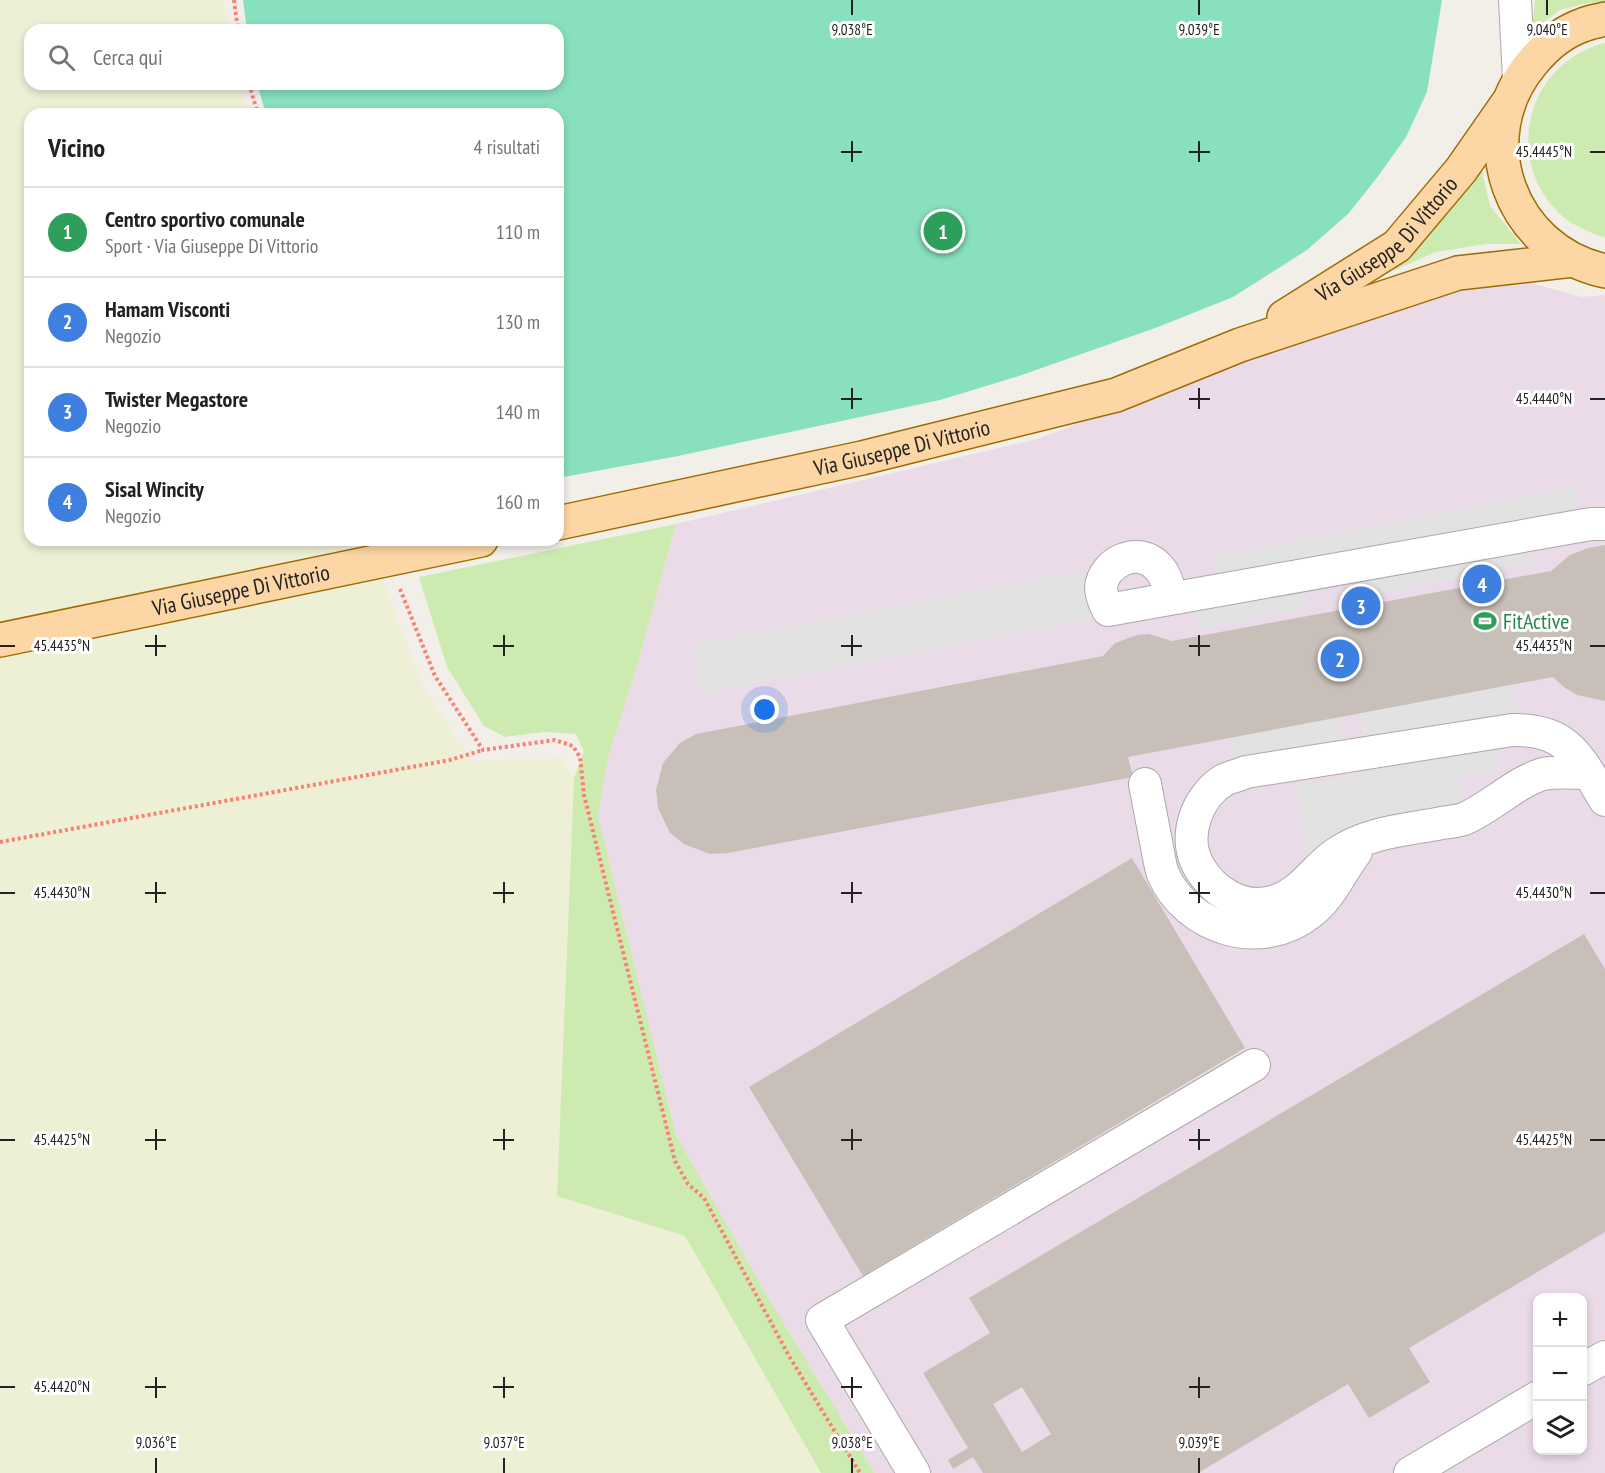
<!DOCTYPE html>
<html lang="it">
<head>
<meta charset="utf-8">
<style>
  :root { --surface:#fff; --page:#f2f2f2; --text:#202124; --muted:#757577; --line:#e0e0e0; --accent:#d40000 }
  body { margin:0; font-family:"PT Sans Narrow",sans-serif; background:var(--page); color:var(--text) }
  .controls { position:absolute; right:18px; bottom:18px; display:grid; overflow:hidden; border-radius:12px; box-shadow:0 3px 9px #0003 }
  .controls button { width:54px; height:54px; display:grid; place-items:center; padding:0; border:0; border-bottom:2px solid var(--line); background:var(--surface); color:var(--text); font:30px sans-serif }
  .you { position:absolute; left:765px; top:710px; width:21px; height:21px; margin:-15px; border:4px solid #fff; border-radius:50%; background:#1a73e8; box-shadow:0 0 0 9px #1a73e833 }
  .badge { display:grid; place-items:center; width:39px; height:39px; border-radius:50%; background:var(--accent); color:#fff; font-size:20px; font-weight:700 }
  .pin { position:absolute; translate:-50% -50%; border:3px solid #fff; box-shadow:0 2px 6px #0006 }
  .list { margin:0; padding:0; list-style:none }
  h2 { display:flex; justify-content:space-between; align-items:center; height:78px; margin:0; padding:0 24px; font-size:26px }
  h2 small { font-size:20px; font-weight:400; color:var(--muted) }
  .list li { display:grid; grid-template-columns:39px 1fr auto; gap:18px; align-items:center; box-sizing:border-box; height:90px; padding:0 24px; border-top:2px solid var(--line) }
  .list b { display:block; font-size:22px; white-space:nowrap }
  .list p { margin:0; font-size:20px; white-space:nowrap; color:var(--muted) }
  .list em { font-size:20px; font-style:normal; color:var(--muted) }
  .icon { flex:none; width:33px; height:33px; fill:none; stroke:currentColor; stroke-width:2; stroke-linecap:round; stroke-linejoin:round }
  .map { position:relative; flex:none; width:1605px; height:1473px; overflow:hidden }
  .search { position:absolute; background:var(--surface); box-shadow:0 3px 9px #0003; left:24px; top:24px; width:540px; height:66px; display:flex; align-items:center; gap:15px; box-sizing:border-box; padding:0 21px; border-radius:18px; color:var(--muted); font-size:22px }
  .panel { position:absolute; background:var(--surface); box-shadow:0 3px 9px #0003; left:24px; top:108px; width:540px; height:438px; border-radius:18px }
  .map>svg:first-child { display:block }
</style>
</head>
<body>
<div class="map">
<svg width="1605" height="1473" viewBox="0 0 1605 1473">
  <rect width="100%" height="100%" fill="#f2efe9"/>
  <path fill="#ebdbe8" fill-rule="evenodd" d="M1520 280 1581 297 1605 295V1473H875L772 1304 676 1135 598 815 608 758 636 670 676 524 1037 439 1286 346 1424 298 1483 283ZM1538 1298H1582V1450H1538Z"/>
  <path fill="#eef0d5" d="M0 0H223L228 30H30V84H239L248 114H30V540H374L388 596 423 686 471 761 561 758 574 778 557 1196 685 1236 821 1473H0Z"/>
  <g fill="#cdebb0">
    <path d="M1535 0H1605V2L1588 3 1560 10 1532 31Z"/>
    <path d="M1605 43V238C1589 232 1573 226 1560 214 1502 159 1527 62 1605 43Z"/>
    <path d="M1481 167 1490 206 1521 244H1486L1436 252 1395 270 1391 262Z"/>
    <path d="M676 524 636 670 608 758 598 815 676 1135 772 1304 875 1473H821L685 1236 557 1196 574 778 584 752 576 734 544 732 505 737 484 726 447 667 419 577Z"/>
  </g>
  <path fill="#88e0be" d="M243 0H1442L1427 92 1406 137 1379 175 1349 213 1307 250 1233 297 1158 327 1019 376 940 400 678 456 558 478V114H266L257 84H558V30H247Z"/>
  <g fill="#e2e2e2">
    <path d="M1575 487 1585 536 1528 547 1532 564 1354 599 1350 582 1303 591 1306 609 1197 630 1188 585 1217 579 1213 557Z"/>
    <path d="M1083 570 1092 619 701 694 692 645Z"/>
    <path d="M1512 685 1517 710 1364 738 1360 713Z"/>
    <path d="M1339 717 1343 742 1233 762 1229 737Z"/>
    <path d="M1496 747 1499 768 1460 778 1463 804 1387 815 1308 856 1296 786Z"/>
  </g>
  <g fill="#c7bfb8" fill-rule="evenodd">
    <path d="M1605 545V701L1577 695 1564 687 1553 677 1128 757 1133 777 728 853 710 854 684 844 670 833 658 808 656 790 663 763 680 743 696 734 1103 656 1115 643 1137 635 1149 634 1172 641 1551 571 1570 555 1588 548Z"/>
    <path d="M1132 858 1245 1048 863 1276 749 1087Z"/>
    <path d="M1584 934 1605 969V1232L1409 1348 1430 1382 1369 1418 1348 1384 1198 1473H983L973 1457 953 1469 948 1460 968 1448 923 1373 990 1333 969 1298ZM1022 1387 1051 1434 1022 1452 993 1404Z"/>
  </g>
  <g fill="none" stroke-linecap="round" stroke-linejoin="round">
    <g stroke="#a9a9a9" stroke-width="34">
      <g id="minor">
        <path d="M1515 0 1519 79"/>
        <path d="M1171 597C1168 585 1166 573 1155 564 1135 547 1104 563 1101 587 1101 594 1105 604 1108 610L1568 528 1591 524H1605"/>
        <path d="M1589 773C1575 773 1556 771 1543 774 1514 783 1492 807 1464 819 1455 822 1445 822 1437 824 1403 830 1366 833 1337 853 1313 869 1301 895 1272 902 1242 910 1214 892 1199 867 1182 838 1196 797 1224 780 1231 777 1239 775 1246 772L1512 730C1568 729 1579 757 1605 800"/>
        <path d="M1145 784C1149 805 1153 826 1157 847 1159 856 1160 866 1163 874 1187 929 1261 952 1310 913 1331 897 1340 873 1356 852"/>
        <path d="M1582 1370 1605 1357"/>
        <path d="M914 1473 822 1320 1254 1065"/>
        <path d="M1410 1473 1538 1397"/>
      </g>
    </g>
    <g stroke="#a06b00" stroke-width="36">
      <g id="major">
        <path d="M1605 19C1598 21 1590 22 1583 25 1563 32 1545 47 1532 63 1469 138 1510 250 1605 271"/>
        <path id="s1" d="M1284 317 1397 246 1461 170 1507 104"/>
        <path id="s2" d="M558 523 862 458 1116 395 1240 345 1458 273 1573 260"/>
        <path id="s3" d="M0 640 481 540"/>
      </g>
    </g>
    <g stroke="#fa8072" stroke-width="4" stroke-dasharray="3 3" stroke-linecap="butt">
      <path d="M234 0 238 30"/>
      <path d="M249 84 258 114"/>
      <path d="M400 589 435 676 483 750 555 740 573 746 580 757 584 795 675 1161 688 1184 704 1198 789 1356 860 1473"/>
      <path d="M0 842 450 760 483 750"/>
    </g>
    <use href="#minor" stroke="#fff" stroke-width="32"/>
    <use href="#major" stroke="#fcd6a4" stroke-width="33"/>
  </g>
  <path fill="none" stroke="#222" stroke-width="2" d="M852 0V15M1199 0V15M1547 0V15M852 141V162M1199 141V162M841 152H862M1189 152H1210M1590 152H1605M852 388V409M1199 388V409M841 399H862M1189 399H1210M1590 399H1605M156 635V656M504 635V656M852 635V656M1199 635V656M0 646H15M145 646H166M493 646H514M841 646H862M1189 646H1210M1590 646H1605M156 882V903M504 882V903M852 882V903M1199 882V903M0 893H15M145 893H166M493 893H514M841 893H862M1189 893H1210M1590 893H1605M156 1129V1150M504 1129V1150M852 1129V1150M1199 1129V1150M0 1140H15M145 1140H166M493 1140H514M841 1140H862M1189 1140H1210M1590 1140H1605M156 1377V1398M504 1377V1398M852 1377V1398M1199 1377V1398M0 1387H15M145 1387H166M493 1387H514M841 1387H862M1189 1387H1210M156 1458V1473M504 1458V1473M852 1458V1473M1199 1458V1473"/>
  <defs>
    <g id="stadium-bare" transform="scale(1.8)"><path d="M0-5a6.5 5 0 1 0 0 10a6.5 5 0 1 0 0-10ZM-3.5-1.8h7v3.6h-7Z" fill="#2e9e5b" stroke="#fff" stroke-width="2.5" paint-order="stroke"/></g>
  </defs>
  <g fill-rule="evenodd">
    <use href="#stadium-bare" x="1485" y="621"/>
  </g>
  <g text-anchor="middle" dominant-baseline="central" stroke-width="6" stroke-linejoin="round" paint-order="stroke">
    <g font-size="22" fill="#222" stroke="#fff">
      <text stroke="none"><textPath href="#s1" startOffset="130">Via Giuseppe Di Vittorio</textPath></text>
      <text stroke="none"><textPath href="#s2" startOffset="352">Via Giuseppe Di Vittorio</textPath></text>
      <text stroke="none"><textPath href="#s3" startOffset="246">Via Giuseppe Di Vittorio</textPath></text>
    </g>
    <g font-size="22" fill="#27864d" stroke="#fff" text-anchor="start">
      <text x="1503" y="621">FitActive</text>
    </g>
  </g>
  <g font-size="15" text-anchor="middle" fill="#222" stroke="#fff" stroke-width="6" stroke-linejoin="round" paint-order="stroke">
    <text x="852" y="35">9.038°E</text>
    <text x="1199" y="35">9.039°E</text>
    <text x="1547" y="35">9.040°E</text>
    <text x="1544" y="157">45.4445°N</text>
    <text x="1544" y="404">45.4440°N</text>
    <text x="62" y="651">45.4435°N</text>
    <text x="1544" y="651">45.4435°N</text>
    <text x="62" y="898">45.4430°N</text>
    <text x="1544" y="898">45.4430°N</text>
    <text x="62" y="1145">45.4425°N</text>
    <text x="1544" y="1145">45.4425°N</text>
    <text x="62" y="1392">45.4420°N</text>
    <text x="156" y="1448">9.036°E</text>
    <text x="504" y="1448">9.037°E</text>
    <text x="852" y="1448">9.038°E</text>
    <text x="1199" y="1448">9.039°E</text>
  </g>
</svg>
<div class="controls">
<button>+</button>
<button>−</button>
<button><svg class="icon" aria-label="layers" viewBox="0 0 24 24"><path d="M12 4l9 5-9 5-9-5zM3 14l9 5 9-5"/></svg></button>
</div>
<div class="you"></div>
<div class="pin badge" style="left:943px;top:231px;background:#2e9e5b">1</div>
<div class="pin badge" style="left:1340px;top:659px;background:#3f7fe0">2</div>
<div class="pin badge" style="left:1361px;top:606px;background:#3f7fe0">3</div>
<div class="pin badge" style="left:1482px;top:584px;background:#3f7fe0">4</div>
<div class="search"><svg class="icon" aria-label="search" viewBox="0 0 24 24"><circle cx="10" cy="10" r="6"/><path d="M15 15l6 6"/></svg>Cerca qui</div>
<section class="panel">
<h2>Vicino<small>4 risultati</small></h2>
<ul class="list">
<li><span class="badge" style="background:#2e9e5b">1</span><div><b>Centro sportivo comunale</b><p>Sport · Via Giuseppe Di Vittorio</p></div><em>110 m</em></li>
<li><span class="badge" style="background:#3f7fe0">2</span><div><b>Hamam Visconti</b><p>Negozio</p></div><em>130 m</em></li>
<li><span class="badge" style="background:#3f7fe0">3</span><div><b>Twister Megastore</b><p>Negozio</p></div><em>140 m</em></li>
<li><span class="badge" style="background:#3f7fe0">4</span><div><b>Sisal Wincity</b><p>Negozio</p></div><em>160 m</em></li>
</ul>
</section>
</div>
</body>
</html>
